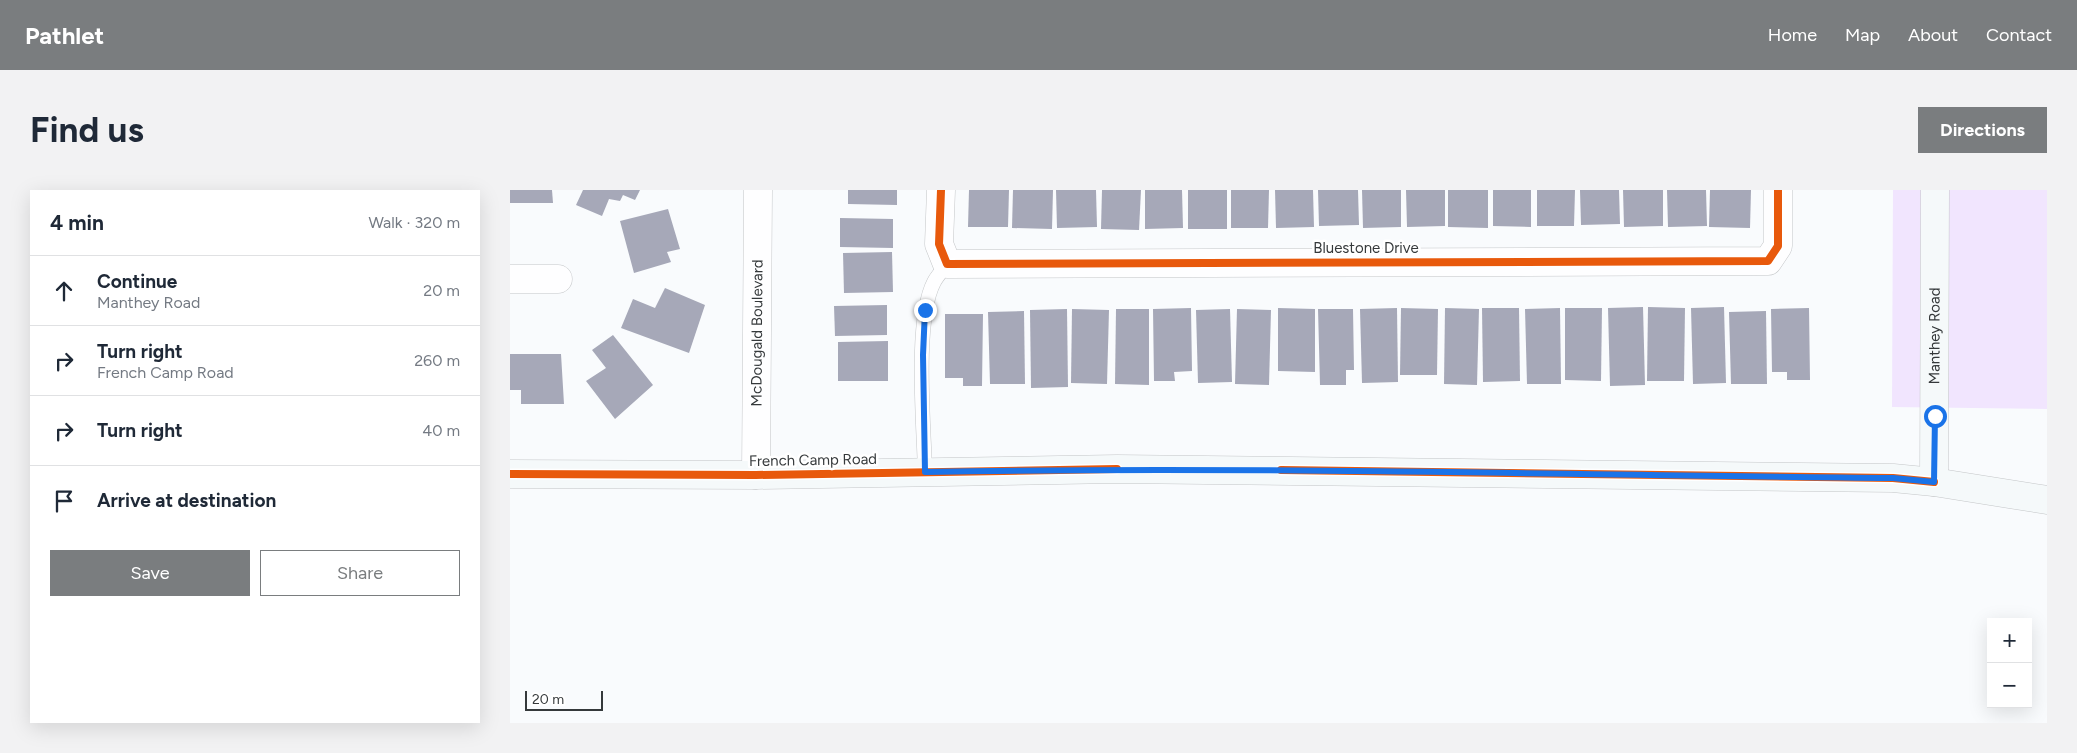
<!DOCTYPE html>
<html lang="en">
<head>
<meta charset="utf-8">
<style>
  :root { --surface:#fff; --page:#f2f2f3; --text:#1f2937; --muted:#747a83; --line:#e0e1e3; --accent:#7a7d7f }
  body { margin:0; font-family:Figtree,sans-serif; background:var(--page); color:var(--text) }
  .controls { position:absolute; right:15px; bottom:15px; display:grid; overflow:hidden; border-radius:0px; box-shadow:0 5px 20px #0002 }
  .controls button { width:45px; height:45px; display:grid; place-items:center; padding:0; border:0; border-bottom:1px solid var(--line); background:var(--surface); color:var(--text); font:25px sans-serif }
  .scale { position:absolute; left:15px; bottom:12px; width:78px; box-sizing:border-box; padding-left:5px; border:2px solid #35393b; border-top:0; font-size:14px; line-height:18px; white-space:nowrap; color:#35393b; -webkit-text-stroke:4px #fff; paint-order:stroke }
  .stop { position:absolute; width:15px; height:15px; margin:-11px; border:4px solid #1a73e8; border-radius:50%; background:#fff }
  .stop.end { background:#1a73e8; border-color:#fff; box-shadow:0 1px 5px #0008 }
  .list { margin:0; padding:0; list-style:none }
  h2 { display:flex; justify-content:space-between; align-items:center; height:65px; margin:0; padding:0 20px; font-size:21px }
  h2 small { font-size:16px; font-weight:400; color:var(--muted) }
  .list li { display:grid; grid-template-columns:32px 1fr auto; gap:15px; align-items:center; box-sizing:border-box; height:70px; padding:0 20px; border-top:1px solid var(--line) }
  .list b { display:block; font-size:19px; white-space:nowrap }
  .list p { margin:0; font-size:16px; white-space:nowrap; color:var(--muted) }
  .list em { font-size:16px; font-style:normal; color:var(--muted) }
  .actions { display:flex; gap:10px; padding:15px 20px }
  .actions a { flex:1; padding:11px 0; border:1px solid var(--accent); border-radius:0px; text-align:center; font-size:18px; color:var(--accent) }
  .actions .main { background:var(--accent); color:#fff }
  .icon { flex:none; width:28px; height:28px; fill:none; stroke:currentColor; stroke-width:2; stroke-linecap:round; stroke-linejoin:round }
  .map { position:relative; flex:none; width:1537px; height:533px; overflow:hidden; border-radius:0px }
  header { display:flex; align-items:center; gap:30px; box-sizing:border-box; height:70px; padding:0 25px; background:var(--accent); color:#fff }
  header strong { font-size:24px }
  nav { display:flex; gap:28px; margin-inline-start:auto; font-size:18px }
  .intro { display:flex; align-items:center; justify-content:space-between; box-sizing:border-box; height:120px; padding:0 30px }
  h1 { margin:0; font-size:35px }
  .button { padding:12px 22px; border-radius:0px; background:var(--accent); color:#fff; font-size:18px; font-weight:700 }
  main { display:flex; gap:30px; padding:0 30px }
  aside { flex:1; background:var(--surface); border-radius:0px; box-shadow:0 5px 20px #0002 }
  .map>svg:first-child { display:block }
</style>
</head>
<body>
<header>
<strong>Pathlet</strong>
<nav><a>Home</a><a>Map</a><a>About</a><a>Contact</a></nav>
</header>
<div class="intro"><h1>Find us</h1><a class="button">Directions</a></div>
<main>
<aside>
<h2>4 min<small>Walk · 320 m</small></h2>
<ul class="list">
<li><svg class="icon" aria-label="ahead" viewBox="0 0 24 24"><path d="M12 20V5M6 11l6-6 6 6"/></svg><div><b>Continue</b><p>Manthey Road</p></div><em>20 m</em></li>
<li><svg class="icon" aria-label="right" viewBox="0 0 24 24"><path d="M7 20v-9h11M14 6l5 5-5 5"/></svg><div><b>Turn right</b><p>French Camp Road</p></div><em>260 m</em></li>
<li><svg class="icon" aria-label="right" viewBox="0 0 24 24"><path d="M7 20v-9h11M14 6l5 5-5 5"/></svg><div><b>Turn right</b></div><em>40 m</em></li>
<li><svg class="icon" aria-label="arrive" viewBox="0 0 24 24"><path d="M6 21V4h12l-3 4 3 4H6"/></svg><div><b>Arrive at destination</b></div></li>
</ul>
<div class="actions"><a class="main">Save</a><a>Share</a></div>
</aside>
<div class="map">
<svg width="1537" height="533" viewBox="0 0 1537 533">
  <rect width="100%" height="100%" fill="#f9fbfd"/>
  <path fill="#f1e5fe" d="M1383 0H1537V219L1382 217Z"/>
  <g fill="#a6a8b8">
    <path d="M0 0H42L43 13H0Z"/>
    <path d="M73 0H130L125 10 113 5 110 11 99 9 92 26 66 15Z"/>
    <path d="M338 0H387V15L338 14Z"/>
    <path d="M459 0H499L498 37H458Z"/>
    <path d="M503 0H543L542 39 502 38Z"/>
    <path d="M546 0H586L587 37 547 38Z"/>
    <path d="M592 0H631L629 40 591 39Z"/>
    <path d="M635 0H672L673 38 635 39Z"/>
    <rect x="678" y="0" width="39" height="39"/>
    <path d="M721 0H759L758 38H721Z"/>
    <path d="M765 0H803L804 37 766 38Z"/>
    <path d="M808 0H848L849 35 809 36Z"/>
    <path d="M852 0H891V37L853 38Z"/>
    <path d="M896 0H935V36L897 37Z"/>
    <path d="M938 0H978V38L938 37Z"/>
    <path d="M983 0H1021V37L983 36Z"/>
    <path d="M1027 0H1065L1064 36H1027Z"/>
    <path d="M1070 0H1109L1110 34 1071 35Z"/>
    <path d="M1113 0H1153V36L1114 37Z"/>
    <path d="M1157 0H1196L1197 36 1158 37Z"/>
    <path d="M1200 0H1241L1240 38 1199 37Z"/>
    <path d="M158 19 170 59 157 62 161 72 124 83 110 31Z"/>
    <path d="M330 28 383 29V58L330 57Z"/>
    <path d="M382 62 383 102 334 103 333 63Z"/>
    <path d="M155 98 195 115 179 163 111 138 123 109 145 118Z"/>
    <path d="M377 115V145L325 146 324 116Z"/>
    <path d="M1133 117 1135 195 1100 196 1098 118Z"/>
    <path d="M1138 117 1175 118 1174 191H1137Z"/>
    <path d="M1214 117 1216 193 1183 194 1181 118Z"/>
    <path d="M681 118 682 181 664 182 665 191H644L643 119Z"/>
    <path d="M768 118 805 119V182L768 181Z"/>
    <path d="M887 118 888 192 852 193 850 119Z"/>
    <path d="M891 118 928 119 927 185H890Z"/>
    <path d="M935 118 969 119 967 195 934 194Z"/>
    <path d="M972 118H1009L1010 191 973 192Z"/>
    <path d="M1050 118 1051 194H1017L1015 119Z"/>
    <path d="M1055 118H1092L1091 191 1055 190Z"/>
    <path d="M1299 118 1300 190H1277V182H1262L1261 119Z"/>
    <path d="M557 119 558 197 521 198 520 120Z"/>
    <path d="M562 119 599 120 597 194 561 193Z"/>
    <path d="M606 119H639V195L605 194Z"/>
    <path d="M720 119 722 192 688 193 686 120Z"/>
    <path d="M727 119 761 120 759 195 725 194Z"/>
    <path d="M808 119H843L844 180H836V195H810Z"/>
    <path d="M514 121 515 194H480L478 122Z"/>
    <path d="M1256 121 1257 194H1221L1219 122Z"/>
    <path d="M435 124H473L472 196H453V188H435Z"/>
    <path d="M103 145 143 195 105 229 76 191 96 178 82 160Z"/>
    <path d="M378 151V191H328V152Z"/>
    <path d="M0 164H51L54 214H11V200H0Z"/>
  </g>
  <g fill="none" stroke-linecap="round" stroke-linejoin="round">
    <g stroke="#c4c6c8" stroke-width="15">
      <path id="lane" d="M415 282C414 237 404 130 424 92 427 86 433 80 437 74"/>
    </g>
    <g stroke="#c4c6c8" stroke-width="29">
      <g id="street">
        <path d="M431 0 429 54 437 74 1258 71 1268 56V0"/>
        <path d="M0 89H48"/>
        <path id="s1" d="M246 285 248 0"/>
      </g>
    </g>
    <g stroke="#c4c6c8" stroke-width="29">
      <g id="secondary">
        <path d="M0 284 246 285 607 279 1383 288 1424 292 1537 310"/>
        <path id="s2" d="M1424 292 1425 0"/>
      </g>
    </g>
    <use href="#lane" stroke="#fefeff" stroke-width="14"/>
    <use href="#street" stroke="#fefeff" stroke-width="28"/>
    <use href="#secondary" stroke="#f5f9fa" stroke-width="28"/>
    <g stroke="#fff" stroke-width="11">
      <g id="cycleway">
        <path d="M431 0 429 54 437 74 1258 71 1268 56V0"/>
        <path d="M771 280 1383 288 1424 292"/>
        <path d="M0 284 246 285 607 279"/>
      </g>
    </g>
    <use href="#cycleway" stroke="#e8590c" stroke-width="8"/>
  </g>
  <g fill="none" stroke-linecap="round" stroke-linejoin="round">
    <path stroke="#1a73e8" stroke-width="6" d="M415 120 413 165 415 282C738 276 1060 285 1383 288L1424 292 1425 226"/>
  </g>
  <g text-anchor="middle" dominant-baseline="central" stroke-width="5" stroke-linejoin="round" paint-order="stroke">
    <g font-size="15" fill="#35393b" stroke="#fff">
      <text x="856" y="58">Bluestone Drive</text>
      <text stroke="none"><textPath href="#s1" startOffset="142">McDougald Boulevard</textPath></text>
      <text stroke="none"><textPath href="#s2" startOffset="146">Manthey Road</textPath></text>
      <text transform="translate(303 270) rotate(-1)">French Camp Road</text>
    </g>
  </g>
</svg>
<div class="controls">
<button>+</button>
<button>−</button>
</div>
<div class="scale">20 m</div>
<div class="stop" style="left:1425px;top:226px"></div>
<div class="stop end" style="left:415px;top:120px"></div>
</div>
</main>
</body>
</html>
